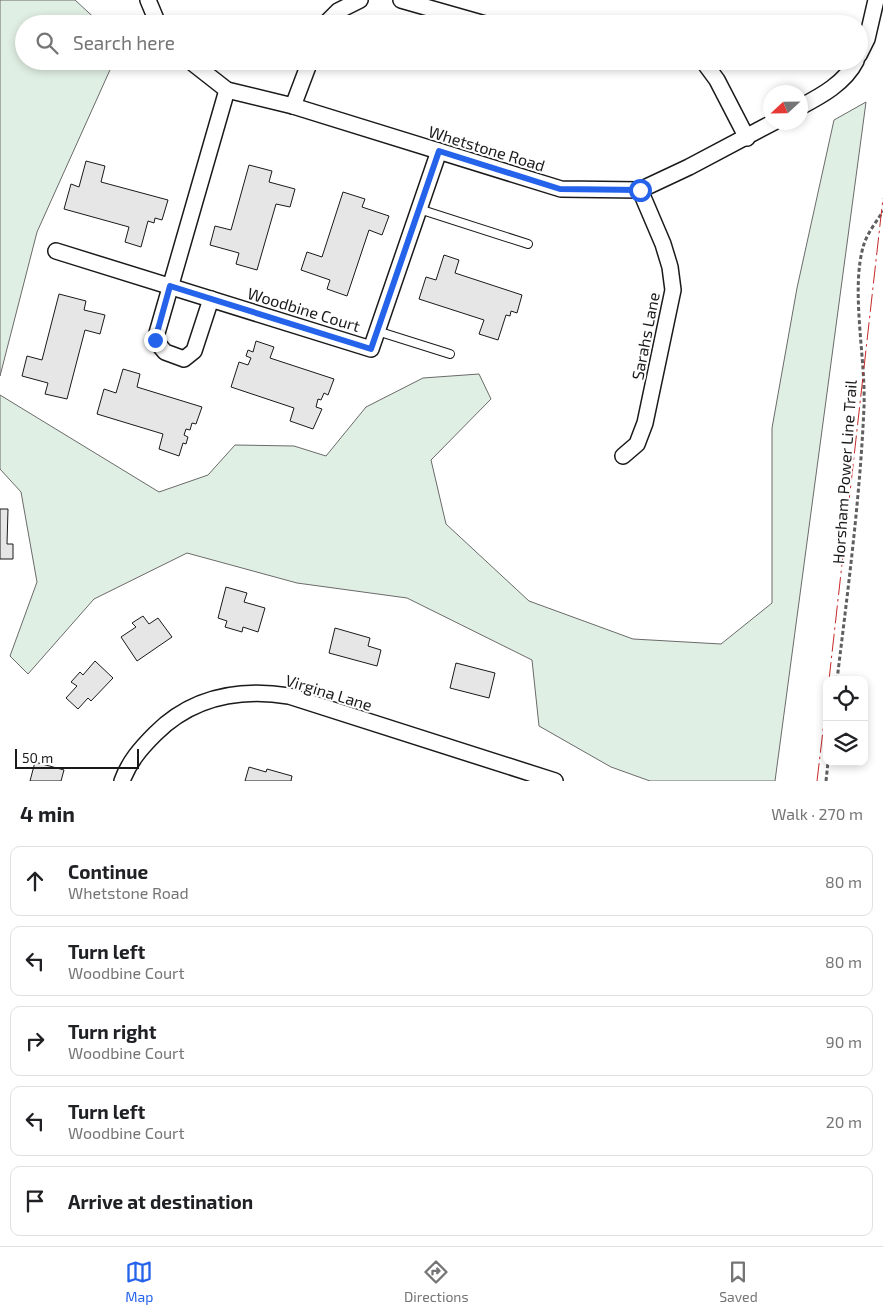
<!DOCTYPE html>
<html lang="en">
<head>
<meta charset="utf-8">
<style>
  :root { --surface:#fff; --page:#f6f6f6; --text:#202124; --muted:#757577; --line:#e0e0e0; --accent:#2563eb }
  body { margin:0; font-family:"Exo 2",sans-serif; background:var(--page); color:var(--text) }
  .controls { position:absolute; right:15px; bottom:15px; display:grid; overflow:hidden; border-radius:10px; box-shadow:0 2px 8px #0003 }
  .controls button { width:45px; height:45px; display:grid; place-items:center; padding:0; border:0; border-bottom:1px solid var(--line); background:var(--surface); color:var(--text); font:25px sans-serif }
  .compass { position:absolute; left:763px; top:85px; width:45px; height:45px; border-radius:50%; background:var(--surface); box-shadow:0 2px 8px #0003; rotate:248deg }
  .scale { position:absolute; left:15px; bottom:12px; width:124px; box-sizing:border-box; padding-left:5px; border:2px solid #1a1a1a; border-top:0; font-size:14px; line-height:18px; white-space:nowrap; color:#1a1a1a; -webkit-text-stroke:4px #fff; paint-order:stroke }
  .stop { position:absolute; width:15px; height:15px; margin:-11px; border:4px solid #2563eb; border-radius:50%; background:#fff }
  .stop.end { background:#2563eb; border-color:#fff; box-shadow:0 1px 5px #0008 }
  .list { margin:0; padding:0; list-style:none }
  h2 { display:flex; justify-content:space-between; align-items:center; height:65px; margin:0; padding:0 20px; font-size:21px }
  h2 small { font-size:16px; font-weight:400; color:var(--muted) }
  .list li { display:grid; grid-template-columns:32px 1fr auto; gap:15px; align-items:center; box-sizing:border-box; height:70px; margin:0 10px 10px; padding:0 10px; border:1px solid var(--line); border-radius:10px }
  .list b { display:block; font-size:19px; white-space:nowrap }
  .list p { margin:0; font-size:16px; white-space:nowrap; color:var(--muted) }
  .list em { font-size:16px; font-style:normal; color:var(--muted) }
  .icon { flex:none; width:28px; height:28px; fill:none; stroke:currentColor; stroke-width:2; stroke-linecap:round; stroke-linejoin:round }
  .map { position:relative; flex:none; width:883px; height:781px; overflow:hidden }
  .search { position:absolute; background:var(--surface); box-shadow:0 2px 8px #0003; left:15px; right:15px; top:15px; height:55px; display:flex; align-items:center; gap:12px; box-sizing:border-box; padding:0 18px; border-radius:28px; color:var(--muted); font-size:19px }
  .sheet { height:465px; background:var(--surface) }
  nav { display:flex; justify-content:space-around; align-items:center; box-sizing:border-box; height:70px; border-top:1px solid var(--line); background:var(--surface); font-size:14px; color:var(--muted) }
  nav a { display:grid; justify-items:center; gap:2px }
  nav .on { color:var(--accent) }
  .map>svg:first-child { display:block }
</style>
</head>
<body>
<div class="map">
<svg width="883" height="781" viewBox="0 0 883 781">
  <rect width="100%" height="100%" fill="#fff"/>
  <g fill="#e0efe3" stroke="#6a6a6a">
    <path d="M0 0H75L101 24H24V61H114L37 232 0 376Z"/>
    <path d="M866 102 775 781H650L611 767 539 726 532 660 407 598 297 583 187 553 94 599 28 674 10 656 37 582 21 492 0 469V395L159 492 208 475 235 445 294 446 326 456 366 407 423 378 479 374 491 399 431 460 446 524 529 601 633 639 721 644 772 603V428L797 288 834 120Z"/>
  </g>
  <g fill="#e6e6e6" stroke="#1a1a1a">
    <path d="M86 161 105 166 101 182 168 200 162 220 155 218 154 223 148 221 141 247 125 242 129 227 64 209 71 184 79 187Z"/>
    <path d="M249 165 272 171 269 182 295 189 290 207 276 204 257 270 236 264 239 253 210 245 215 226 231 230Z"/>
    <path d="M343 192 365 199 362 207 389 216 382 235 369 230 347 296 327 289 330 280 301 270 307 252 322 257Z"/>
    <path d="M444 255 459 260 455 273 522 295 517 313 511 311 510 316 506 315 498 340 479 334 484 320 419 299 426 277 436 280Z"/>
    <path d="M59 294 86 301 84 310 105 315 100 334 85 330 67 399 45 394 48 383 22 376 27 356 42 360Z"/>
    <path d="M256 341 274 347 270 358 334 379 328 395 324 393 321 400 318 399 316 407 322 409 313 429 290 421 294 408 231 387 239 362 248 365 251 358 246 356 248 350 253 352Z"/>
    <path d="M123 369 140 374 137 387 202 407 196 424 192 423 190 430 186 429 184 435 188 437 186 444 183 443 179 456 159 449 163 434 97 414 104 389 116 393Z"/>
    <path d="M0 509H8L7 544H13V559H0Z"/>
    <path d="M226 587 247 593 244 602 265 608 258 632 243 627 242 632 225 627 227 621 218 618Z"/>
    <path d="M143 616 149 624 158 618 172 637 137 661 121 637 136 627 132 623Z"/>
    <path d="M335 628 370 638 368 646 381 650 377 666 329 653Z"/>
    <path d="M95 661 113 678 91 701 88 698 78 709 66 698 77 686 71 682 80 672 83 675Z"/>
    <path d="M456 663 495 673 489 698 450 688Z"/>
    <path d="M35 762 64 770 61 781H30Z"/>
    <path d="M249 767 266 772 267 769 292 776 291 781H245Z"/>
  </g>
  <g fill="none" stroke-linecap="round" stroke-linejoin="round">
    <g stroke="#1a1a1a" stroke-width="10">
      <g id="service">
        <path d="M419 209 528 244"/>
        <path d="M377 331 450 354"/>
      </g>
    </g>
    <g stroke="#1a1a1a" stroke-width="18">
      <g id="minor">
        <path d="M148 0 158 24"/>
        <path d="M401 0 485 24"/>
        <path d="M325 24 338 11 360 0"/>
        <path d="M859 55 867 39 876 0"/>
        <path d="M190 61 227 90 293 106 561 189 640 190 689 167 774 122"/>
        <path d="M703 61 717 80 747 138"/>
        <path d="M293 106 310 61"/>
        <path d="M800 107C821 96 845 83 856 61"/>
        <path d="M56 251 371 349 439 151"/>
        <path d="M211 299 194 351 184 359 165 352 155 340 227 90"/>
        <path d="M623 456 637 444 645 423 673 290 670 267 663 244 640 190"/>
        <path d="M122 781C129 762 140 749 155 734 192 697 238 688 289 696L555 781"/>
      </g>
    </g>
    <g stroke="#5f5f5f" stroke-width="3" stroke-dasharray="4 2.5" stroke-linecap="butt">
      <path d="M837 680C848 589 860 498 864 407 866 359 850 288 864 244 868 232 877 221 883 211"/>
      <path d="M826 781 828 762"/>
    </g>
    <use href="#service" stroke="#fff" stroke-width="8"/>
    <use href="#minor" stroke="#fff" stroke-width="15"/>
    <g stroke="#c62828" stroke-width="1" stroke-dasharray="18 4 2.5 4" stroke-linecap="butt">
      <path d="M829 680 883 198"/>
      <path d="M817 781 827 697"/>
    </g>
  </g>
  <g fill="none" stroke-linecap="round" stroke-linejoin="round">
    <path stroke="#2563eb" stroke-width="6" d="M155 340 170 286 371 349 439 151 560 189 640 190"/>
  </g>
  <g text-anchor="middle" dominant-baseline="central" stroke-width="4" stroke-linejoin="round" paint-order="stroke">
    <g font-size="16" fill="#1a1a1a" stroke="#fff">
      <text transform="translate(487 148) rotate(17)">Whetstone Road</text>
      <text transform="translate(304 309) rotate(17)">Woodbine Court</text>
      <text transform="translate(645 336) rotate(-79)">Sarahs Lane</text>
      <text transform="translate(844 472) rotate(-86)">Horsham Power Line Trail</text>
      <text transform="translate(329 692) rotate(17)">Virgina Lane</text>
    </g>
  </g>
</svg>
<div class="controls">
<button><svg class="icon" aria-label="locate" viewBox="0 0 24 24"><circle cx="12" cy="12" r="6"/><path d="M12 2v4M12 18v4M2 12h4M18 12h4"/></svg></button>
<button><svg class="icon" aria-label="layers" viewBox="0 0 24 24"><path d="M12 4l9 5-9 5-9-5zM3 14l9 5 9-5"/></svg></button>
</div>
<svg class="compass" viewBox="-18 -18 36 36"><path d="M0-13l5 13h-10z" fill="#e53935"/><path d="M0 13l5-13h-10z" fill="#757577"/></svg>
<div class="scale">50 m</div>
<div class="stop" style="left:640px;top:190px"></div>
<div class="stop end" style="left:155px;top:340px"></div>
<div class="search"><svg class="icon" aria-label="search" viewBox="0 0 24 24"><circle cx="10" cy="10" r="6"/><path d="M15 15l6 6"/></svg>Search here</div>
</div>
<section class="sheet">
<h2>4 min<small>Walk · 270 m</small></h2>
<ul class="list">
<li><svg class="icon" aria-label="ahead" viewBox="0 0 24 24"><path d="M12 20V5M6 11l6-6 6 6"/></svg><div><b>Continue</b><p>Whetstone Road</p></div><em>80 m</em></li>
<li><svg class="icon" aria-label="left" viewBox="0 0 24 24"><path d="M17 20v-9H6M10 6l-5 5 5 5"/></svg><div><b>Turn left</b><p>Woodbine Court</p></div><em>80 m</em></li>
<li><svg class="icon" aria-label="right" viewBox="0 0 24 24"><path d="M7 20v-9h11M14 6l5 5-5 5"/></svg><div><b>Turn right</b><p>Woodbine Court</p></div><em>90 m</em></li>
<li><svg class="icon" aria-label="left" viewBox="0 0 24 24"><path d="M17 20v-9H6M10 6l-5 5 5 5"/></svg><div><b>Turn left</b><p>Woodbine Court</p></div><em>20 m</em></li>
<li><svg class="icon" aria-label="arrive" viewBox="0 0 24 24"><path d="M6 21V4h12l-3 4 3 4H6"/></svg><div><b>Arrive at destination</b></div></li>
</ul>
</section>
<nav>
<a class="on"><svg class="icon" aria-label="map" viewBox="0 0 24 24"><path d="M3 6l6-2 6 2 6-2v14l-6 2-6-2-6 2zM9 4v14M15 6v14"/></svg>Map</a>
<a><svg class="icon" aria-label="directions" viewBox="0 0 24 24"><path d="M12 3l9 9-9 9-9-9zM9 14v-3h6M13 9l2 2-2 2"/></svg>Directions</a>
<a><svg class="icon" aria-label="saved" viewBox="0 0 24 24"><path d="M7 4h10v16l-5-4-5 4z"/></svg>Saved</a>
</nav>
</body>
</html>
